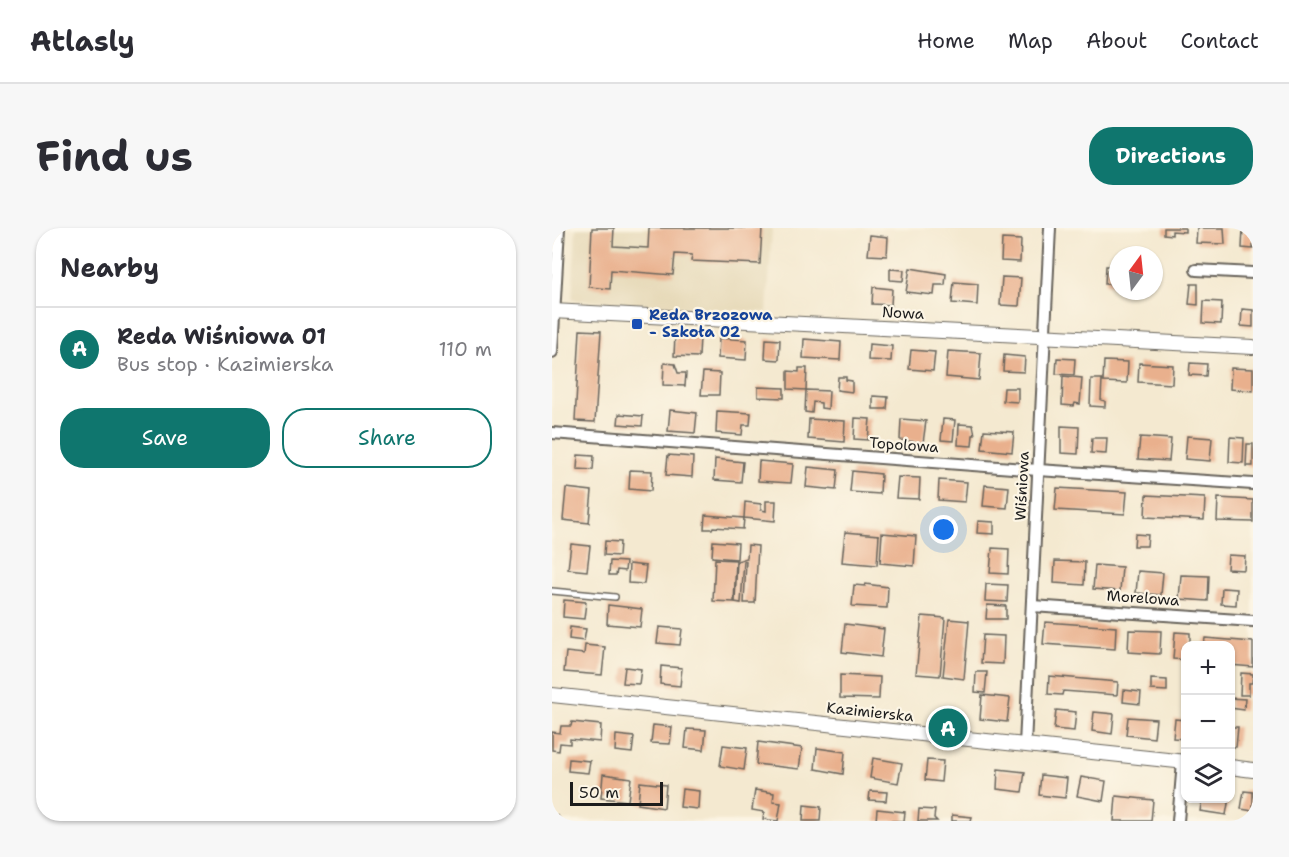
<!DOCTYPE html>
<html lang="en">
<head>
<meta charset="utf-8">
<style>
  :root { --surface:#fff; --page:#f7f7f7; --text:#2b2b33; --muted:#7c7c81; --line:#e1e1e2; --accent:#0f766e }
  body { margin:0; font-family:"Shantell Sans",sans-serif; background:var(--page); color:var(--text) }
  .controls { position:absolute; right:18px; bottom:18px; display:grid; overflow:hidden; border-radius:12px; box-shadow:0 2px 4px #0004 }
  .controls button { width:54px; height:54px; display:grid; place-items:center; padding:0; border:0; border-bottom:2px solid var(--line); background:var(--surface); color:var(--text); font:30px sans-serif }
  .compass { position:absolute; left:557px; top:18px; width:54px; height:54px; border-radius:50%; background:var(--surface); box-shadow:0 2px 4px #0004; rotate:15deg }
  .scale { position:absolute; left:18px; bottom:15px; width:93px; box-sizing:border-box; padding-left:6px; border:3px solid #1c1c1c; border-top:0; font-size:16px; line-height:21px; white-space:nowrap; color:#1c1c1c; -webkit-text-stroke:4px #fcf5e5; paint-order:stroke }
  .you { position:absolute; left:392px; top:302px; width:21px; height:21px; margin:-15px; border:4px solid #fff; border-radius:50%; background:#1a73e8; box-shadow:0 0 0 9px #1a73e833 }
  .badge { display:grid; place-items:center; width:39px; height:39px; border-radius:50%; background:var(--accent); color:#fff; font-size:20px; font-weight:700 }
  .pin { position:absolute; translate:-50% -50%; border:3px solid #fff; box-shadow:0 2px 6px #0006 }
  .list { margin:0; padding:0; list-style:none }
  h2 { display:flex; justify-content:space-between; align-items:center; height:78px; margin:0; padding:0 24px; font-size:26px }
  h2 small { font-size:20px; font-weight:400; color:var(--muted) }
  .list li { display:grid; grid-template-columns:39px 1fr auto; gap:18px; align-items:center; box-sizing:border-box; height:84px; padding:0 24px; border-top:2px solid var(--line) }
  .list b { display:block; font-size:22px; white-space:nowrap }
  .list p { margin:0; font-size:20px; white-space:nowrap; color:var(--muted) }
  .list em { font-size:20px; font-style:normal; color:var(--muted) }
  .actions { display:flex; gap:12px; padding:18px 24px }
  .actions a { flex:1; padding:14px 0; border:2px solid var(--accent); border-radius:24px; text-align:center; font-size:21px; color:var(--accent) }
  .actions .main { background:var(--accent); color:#fff }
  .icon { flex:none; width:33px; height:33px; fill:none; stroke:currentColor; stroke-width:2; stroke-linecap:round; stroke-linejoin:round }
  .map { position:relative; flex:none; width:701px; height:593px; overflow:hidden; border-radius:24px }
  header { display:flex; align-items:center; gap:36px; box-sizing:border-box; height:84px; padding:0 30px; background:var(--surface); border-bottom:2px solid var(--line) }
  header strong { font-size:28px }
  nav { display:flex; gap:33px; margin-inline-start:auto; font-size:21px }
  .intro { display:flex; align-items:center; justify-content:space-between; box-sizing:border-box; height:144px; padding:0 36px }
  h1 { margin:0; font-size:42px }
  .button { padding:15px 27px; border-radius:24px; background:var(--accent); color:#fff; font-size:21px; font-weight:700 }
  main { display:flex; gap:36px; padding:0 36px }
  aside { flex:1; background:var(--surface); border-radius:24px; box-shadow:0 2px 4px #0004 }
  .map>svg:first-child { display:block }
</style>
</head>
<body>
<header>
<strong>Atlasly</strong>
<nav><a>Home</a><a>Map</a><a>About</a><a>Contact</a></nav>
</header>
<div class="intro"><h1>Find us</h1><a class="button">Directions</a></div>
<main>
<aside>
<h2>Nearby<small></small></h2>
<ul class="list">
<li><span class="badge">A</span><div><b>Reda Wiśniowa 01</b><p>Bus stop · Kazimierska</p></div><em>110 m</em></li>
</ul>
<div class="actions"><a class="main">Save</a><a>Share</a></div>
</aside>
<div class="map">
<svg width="701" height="593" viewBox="0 0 701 593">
  <rect width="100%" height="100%" fill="#fcf5e5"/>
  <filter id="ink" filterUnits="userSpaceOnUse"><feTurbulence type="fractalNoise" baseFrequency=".0167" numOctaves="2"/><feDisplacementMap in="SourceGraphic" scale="12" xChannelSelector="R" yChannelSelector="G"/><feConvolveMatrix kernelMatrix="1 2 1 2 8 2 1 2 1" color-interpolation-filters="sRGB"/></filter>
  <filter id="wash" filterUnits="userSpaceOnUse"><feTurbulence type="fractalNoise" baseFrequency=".008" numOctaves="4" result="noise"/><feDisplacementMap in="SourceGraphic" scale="24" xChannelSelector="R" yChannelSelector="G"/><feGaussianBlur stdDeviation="1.35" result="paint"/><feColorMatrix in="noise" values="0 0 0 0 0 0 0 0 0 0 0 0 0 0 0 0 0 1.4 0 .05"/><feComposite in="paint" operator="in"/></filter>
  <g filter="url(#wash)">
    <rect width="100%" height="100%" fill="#f4e9d0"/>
    <path fill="#e7daba" d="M24 0H220L215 84 20 72Z"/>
    <g id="blocks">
      <g fill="#e9b08d">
        <path d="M40 0H62L61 18 96 20 97 0H210L208 36 139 33 140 27 123 26 121 47 59 42 58 61 37 59Z"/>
        <path d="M612 0H633V4L620 3V7L612 6Z"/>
        <path d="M645 0H672L673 16 644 15Z"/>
        <path d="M691 0H701V21L690 20Z"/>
        <path d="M318 7 336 9 335 28 316 27Z"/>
        <path d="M450 11 469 12 468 34 449 33Z"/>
        <path d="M554 38H565L566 57 553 56Z"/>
        <path d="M358 40 394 46 393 57H383L382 67 354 64Z"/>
        <path d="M338 41 352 42 351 53 338 52Z"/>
        <path d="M450 49 469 50 467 78 448 77Z"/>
        <path d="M402 54 426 56 425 77 400 75Z"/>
        <path d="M639 56H646V77L637 76Z"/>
        <path d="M321 59 340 61 339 77 320 76Z"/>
        <path d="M652 73 670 74 669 96 651 95Z"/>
        <path d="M690 81 701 82V99L689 98Z"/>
        <path d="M28 102 49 103 43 194 23 193Z"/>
        <path d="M123 107 148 108 147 129 122 128Z"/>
        <path d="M167 110 195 112 194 132 166 130Z"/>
        <path d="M214 111 228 112 227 132 213 131Z"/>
        <path d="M252 111 289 114 288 132 251 130Z"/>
        <path d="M317 116 340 118 339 133 316 132Z"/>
        <path d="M359 122 383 124 381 143 357 141Z"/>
        <path d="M396 123 429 125 427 152 394 149Z"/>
        <path d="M452 127 473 129 472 144 451 143Z"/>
        <path d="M505 130 523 131 522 147 504 146Z"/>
        <path d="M552 133 576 134 575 155 551 154Z"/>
        <path d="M112 135 123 136 126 145H134L133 158 111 157Z"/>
        <path d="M587 135 621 137 620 156 586 154Z"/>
        <path d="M638 135 655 136 654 148 637 147Z"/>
        <path d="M247 140H255L254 162 236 161V143L247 144Z"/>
        <path d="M679 140 701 141V163L678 161Z"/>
        <path d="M151 144 168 145 167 167H149Z"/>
        <path d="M511 148 530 150 528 176 523 175 522 178 510 177Z"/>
        <path d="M286 149H294V152L300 153V164L285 162Z"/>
        <path d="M539 151H550L549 172 553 173V179L538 178Z"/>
        <path d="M206 159 232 160V170L206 169Z"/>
        <path d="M452 160H466V174L451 173Z"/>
        <path d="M254 162 277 163 276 181 269 180V175L261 174 260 185 253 184Z"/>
        <path d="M321 168 336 169 335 181H321Z"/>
        <path d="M118 182 145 185 143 205 116 203Z"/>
        <path d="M165 183 199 185 198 197H191L190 207 164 205Z"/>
        <path d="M67 186 91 188 90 198 66 196Z"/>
        <path d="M303 190 318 191 316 212 302 211Z"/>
        <path d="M257 191 293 193 292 214 256 211Z"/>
        <path d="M349 191 374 193 371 215 348 212Z"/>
        <path d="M391 191 403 192 401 213 389 212Z"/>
        <path d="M407 196 421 197 423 207H421L420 218 406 217Z"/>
        <path d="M509 198 527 199 526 226 509 225Z"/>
        <path d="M432 202 462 204 460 224 430 221Z"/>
        <path d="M635 208 660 210 658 233 633 231Z"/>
        <path d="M588 209 619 211 617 233 586 231Z"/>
        <path d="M678 209 692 210 691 235 677 234Z"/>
        <path d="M540 210H555L554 226 539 225Z"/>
        <path d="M695 216H701V238H694Z"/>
        <path d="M26 227 42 228 41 242 25 241Z"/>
        <path d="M116 227 141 229 140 249 114 247Z"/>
        <path d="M163 231 191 234 189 254 162 252Z"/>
        <path d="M207 233 241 236 239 255 206 253Z"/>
        <path d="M256 239 286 242 284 262 254 259Z"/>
        <path d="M78 242 100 243 99 263 77 261Z"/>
        <path d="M300 243 329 246 328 266 298 264Z"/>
        <path d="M346 249 368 250 367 271 344 270Z"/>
        <path d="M387 252 415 254 413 274 386 272Z"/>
        <path d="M433 257 457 259 455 280 431 278Z"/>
        <path d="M14 260 40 263 37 295 11 292Z"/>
        <path d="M505 260 575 264 573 286 503 282Z"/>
        <path d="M594 267 653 270 652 292 593 289Z"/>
        <path d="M666 270 701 272V294L665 293Z"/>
        <path d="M214 273H224L223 293 192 290 193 274 209 276V282L214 283Z"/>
        <path d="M153 287 192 290 191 301 161 299 160 301H152Z"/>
        <path d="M426 293 442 294V306L425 305Z"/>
        <path d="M293 304 327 307 325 337 290 334Z"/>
        <path d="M330 305 364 308 362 338 328 335Z"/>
        <path d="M583 306 596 307 595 318H582Z"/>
        <path d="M53 313 68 314 67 328 52 327Z"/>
        <path d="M161 313 186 315 185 331 160 329Z"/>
        <path d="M19 316 38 318 35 343 16 341Z"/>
        <path d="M196 317 206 318 203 375H192L194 333H192L189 375 183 374 185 333 195 330Z"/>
        <path d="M440 320 457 321 456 346 438 345Z"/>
        <path d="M676 327 693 328 692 342 675 341Z"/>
        <path d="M163 331 184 332 182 374 161 373Z"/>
        <path d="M58 333 74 334 73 343 65 342 64 347H57Z"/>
        <path d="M503 333 533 334 532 357 502 355Z"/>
        <path d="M77 336 94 338 92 356 76 355Z"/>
        <path d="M543 337 570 339 568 363 541 361Z"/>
        <path d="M586 343 611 345 609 367 584 365Z"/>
        <path d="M629 347 657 348 656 373 627 371Z"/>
        <path d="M313 356 336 359 335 380 300 378 302 357 313 358Z"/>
        <path d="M434 356 456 357 455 374 433 373Z"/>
        <path d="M670 360 685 361 684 377 669 376Z"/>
        <path d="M12 372 34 374 32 391 11 389Z"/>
        <path d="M56 377 90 381 88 399 55 396Z"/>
        <path d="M435 377 454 378V391H434Z"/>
        <path d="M370 388 393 390 388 448 364 446Z"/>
        <path d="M397 391 417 393 412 451 391 448Z"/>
        <path d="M493 394 564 399 563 421 491 416Z"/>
        <path d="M293 396 332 401 329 429 290 424Z"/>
        <path d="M18 399 34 401 32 413 17 411Z"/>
        <path d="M107 399 130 401 128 417 105 415Z"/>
        <path d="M577 402 609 403 608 426 576 424Z"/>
        <path d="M623 404 638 405V417H633V432L621 431Z"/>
        <path d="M431 407 452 408 451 436 429 435Z"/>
        <path d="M653 410 701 414V439L678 437V418L652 417Z"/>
        <path d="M33 417 53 419 50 447 12 444 14 424 32 426Z"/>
        <path d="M109 438 130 440 128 458 108 456Z"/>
        <path d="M73 439 89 441 87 456 71 455Z"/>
        <path d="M424 444H435L433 465 423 464Z"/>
        <path d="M689 445 701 446 700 455H697V467H688Z"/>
        <path d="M288 447 328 449 327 471 288 470Z"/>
        <path d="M497 448 566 454 565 467 511 463 510 467 496 466Z"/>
        <path d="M599 451 615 452V463L599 462Z"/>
        <path d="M572 462 589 464 588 476 571 474Z"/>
        <path d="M430 467 458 470 455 494 428 491Z"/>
        <path d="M678 470 693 471 692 482 678 480Z"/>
        <path d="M504 482 524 484 522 503 502 501Z"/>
        <path d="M542 484 562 486 560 506 540 503Z"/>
        <path d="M576 489 604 491 602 510 574 507Z"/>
        <path d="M623 491 633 492V511L621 510Z"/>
        <path d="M20 494 49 497 48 514 18 511V516L8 515 7 523 0 522V504L8 505 9 498H19Z"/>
        <path d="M101 497 120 499 118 516 99 515Z"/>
        <path d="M678 499H686L684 519H678Z"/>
        <path d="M135 501 154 502 152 522 133 520Z"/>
        <path d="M64 507 82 509 80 525 63 523Z"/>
        <path d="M206 514 250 520 247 541 204 536Z"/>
        <path d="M171 517 195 520 192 542 168 538Z"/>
        <path d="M265 520 293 524 291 546 263 541Z"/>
        <path d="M321 530 350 535 346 555 318 550Z"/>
        <path d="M17 531 38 533 36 545 16 543Z"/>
        <path d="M375 532 391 533 389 554 373 552Z"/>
        <path d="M446 541 473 544 470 564 445 561Z"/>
        <path d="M51 546 79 550 76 573 49 570Z"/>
        <path d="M489 547 515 550 513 570 487 567Z"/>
        <path d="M529 549 554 553 551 573 525 568Z"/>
        <path d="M88 554 114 557 112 580 86 576Z"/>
        <path d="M130 561 147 563 146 581 128 579Z"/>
        <path d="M203 562 222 565 221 574 229 575 226 593 211 591 212 584 200 582Z"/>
        <path d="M318 563 335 564 334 573 317 572Z"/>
        <path d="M692 563 701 564V583L689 581Z"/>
        <path d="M564 568 601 572 599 593H562Z"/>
        <path d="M650 570H677L674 587 648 583Z"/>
        <path d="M252 577 269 579 268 593H251Z"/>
        <path d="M325 581 353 584 352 593H324Z"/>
        <path d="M367 581 383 582 382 590 385 593H366Z"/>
        <path d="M400 587 420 589 419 593H400Z"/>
      </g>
    </g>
  </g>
  <g filter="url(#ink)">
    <use href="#blocks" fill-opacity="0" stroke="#68645b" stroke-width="1.5"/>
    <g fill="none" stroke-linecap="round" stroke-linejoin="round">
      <g stroke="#68645b" stroke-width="8">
        <path id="lane" d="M0 363 63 369"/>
      </g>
      <g stroke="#68645b" stroke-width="14">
        <g id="street">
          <path d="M644 42 701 45"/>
          <path d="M0 124 7 0"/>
          <path d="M0 205 486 242 701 256"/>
          <path d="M480 378 701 393"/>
          <path d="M473 517 498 0"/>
          <path d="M0 593H2"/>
          <path d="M626 593 631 534"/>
        </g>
      </g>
      <g stroke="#68645b" stroke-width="16">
        <g id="secondary">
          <path d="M0 83 701 119"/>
          <path d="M0 467 634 534"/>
          <path d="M678 539 701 542"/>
        </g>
      </g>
      <use href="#lane" stroke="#fff" stroke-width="5"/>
      <use href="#street" stroke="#fff" stroke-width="10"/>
      <use href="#secondary" stroke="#fff" stroke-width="14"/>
    </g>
  </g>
  <rect fill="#1a4fb4" stroke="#fcf5e5" stroke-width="2" x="79" y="90" width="12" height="12" rx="3"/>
  <g text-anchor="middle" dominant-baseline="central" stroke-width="4.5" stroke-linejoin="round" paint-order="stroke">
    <g font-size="15" fill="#1c1c1c" stroke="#fcf5e5">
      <text transform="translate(351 85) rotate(3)">Nowa</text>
      <text transform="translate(352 217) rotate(4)">Topolowa</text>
      <text transform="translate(470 258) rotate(-87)">Wiśniowa</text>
      <text transform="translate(591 370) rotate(4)">Morelowa</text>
      <text transform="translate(318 484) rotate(6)">Kazimierska</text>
    </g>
    <g font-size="15" font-weight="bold" fill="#164399" stroke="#fcf5e5" text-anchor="start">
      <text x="97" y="87">Reda Brzozowa<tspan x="97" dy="17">- Szkoła 02</tspan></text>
    </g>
  </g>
</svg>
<div class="controls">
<button>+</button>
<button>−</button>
<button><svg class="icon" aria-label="layers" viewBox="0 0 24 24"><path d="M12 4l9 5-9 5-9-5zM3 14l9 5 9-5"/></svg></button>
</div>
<svg class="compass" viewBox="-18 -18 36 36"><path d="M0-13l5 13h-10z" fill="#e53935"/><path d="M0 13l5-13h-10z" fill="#7c7c81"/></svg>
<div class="scale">50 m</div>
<div class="you"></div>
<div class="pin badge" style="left:396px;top:500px">A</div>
</div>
</main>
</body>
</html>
